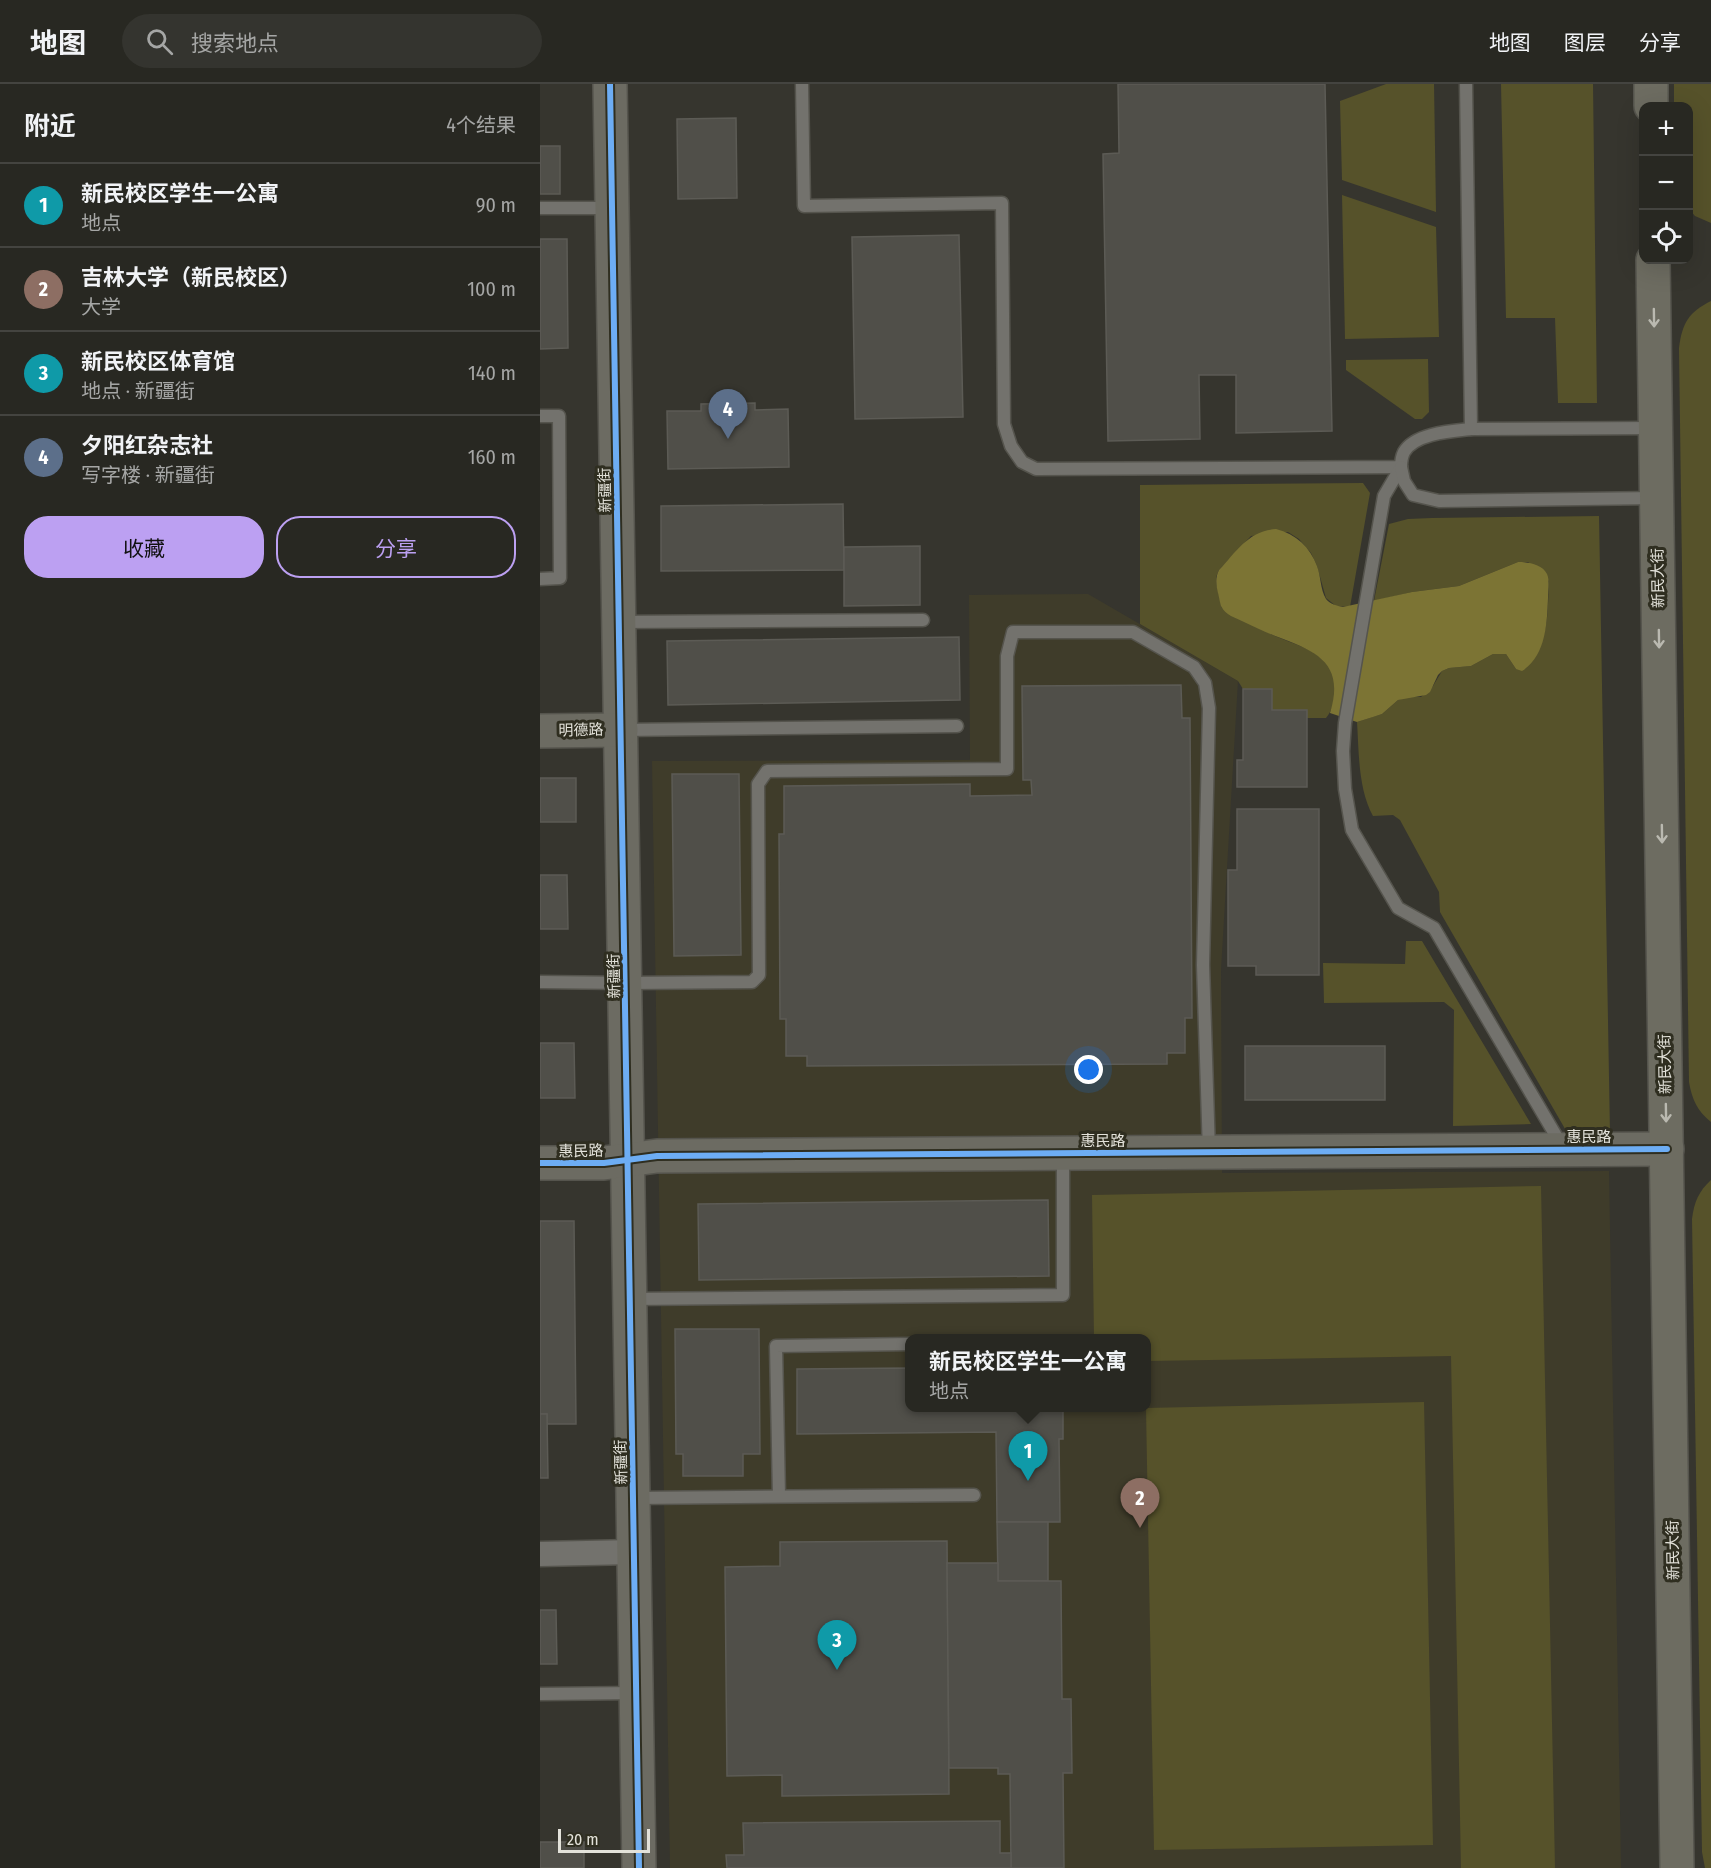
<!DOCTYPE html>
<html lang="zh">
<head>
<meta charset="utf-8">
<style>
  :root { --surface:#282822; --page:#34342f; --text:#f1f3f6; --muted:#a5a6a5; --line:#444440; --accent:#bca0f2 }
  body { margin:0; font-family:"Fira Sans Condensed","Noto Sans SC",sans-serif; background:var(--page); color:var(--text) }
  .controls { position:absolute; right:18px; top:18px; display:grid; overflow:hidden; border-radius:12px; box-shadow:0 6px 24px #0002 }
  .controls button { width:54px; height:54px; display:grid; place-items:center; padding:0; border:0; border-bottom:2px solid var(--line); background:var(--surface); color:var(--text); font:30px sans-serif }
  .scale { position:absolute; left:18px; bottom:15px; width:92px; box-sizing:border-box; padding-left:6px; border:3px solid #e3e2da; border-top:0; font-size:16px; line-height:21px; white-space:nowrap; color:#e3e2da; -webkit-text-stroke:4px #2f2e20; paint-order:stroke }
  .you { position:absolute; left:549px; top:986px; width:21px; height:21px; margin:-15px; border:4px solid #fff; border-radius:50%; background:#1a73e8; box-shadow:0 0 0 9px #1a73e833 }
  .badge { display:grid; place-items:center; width:39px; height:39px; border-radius:50%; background:var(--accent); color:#fff; font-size:20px; font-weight:700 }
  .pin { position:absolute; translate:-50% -50px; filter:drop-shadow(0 2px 3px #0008) }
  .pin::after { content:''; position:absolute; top:32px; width:21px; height:18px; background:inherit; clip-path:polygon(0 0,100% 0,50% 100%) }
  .popup { position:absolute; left:365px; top:1250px; width:246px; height:78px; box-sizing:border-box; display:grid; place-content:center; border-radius:12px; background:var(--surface); filter:drop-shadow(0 2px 4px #0005); font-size:20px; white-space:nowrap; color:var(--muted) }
  .popup b { font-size:22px; color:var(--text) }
  .popup::after { content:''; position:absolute; left:50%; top:100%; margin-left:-12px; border:12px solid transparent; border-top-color:var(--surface) }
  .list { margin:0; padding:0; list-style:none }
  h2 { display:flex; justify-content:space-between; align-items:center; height:78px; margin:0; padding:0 24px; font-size:26px }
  h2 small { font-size:20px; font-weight:400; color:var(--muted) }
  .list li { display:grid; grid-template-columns:39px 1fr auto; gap:18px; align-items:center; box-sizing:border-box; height:84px; padding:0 24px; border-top:2px solid var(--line) }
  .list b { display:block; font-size:22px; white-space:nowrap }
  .list p { margin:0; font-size:20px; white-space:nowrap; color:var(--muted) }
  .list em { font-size:20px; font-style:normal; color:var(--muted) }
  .actions { display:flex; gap:12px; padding:18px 24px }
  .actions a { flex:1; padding:14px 0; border:2px solid var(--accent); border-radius:24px; text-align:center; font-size:21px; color:var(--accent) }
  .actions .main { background:var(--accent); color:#111 }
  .icon { flex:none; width:33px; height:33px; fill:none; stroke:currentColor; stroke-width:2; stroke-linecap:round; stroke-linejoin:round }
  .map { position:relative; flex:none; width:1171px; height:1784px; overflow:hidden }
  header { display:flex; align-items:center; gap:36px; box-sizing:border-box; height:84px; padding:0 30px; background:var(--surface); border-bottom:2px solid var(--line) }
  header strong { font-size:28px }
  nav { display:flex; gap:33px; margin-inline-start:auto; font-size:21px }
  .search { width:420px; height:54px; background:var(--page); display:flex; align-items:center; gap:15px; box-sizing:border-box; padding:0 21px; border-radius:33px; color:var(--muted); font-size:22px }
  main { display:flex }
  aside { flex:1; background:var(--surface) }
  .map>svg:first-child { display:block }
</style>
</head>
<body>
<header>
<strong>地图</strong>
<div class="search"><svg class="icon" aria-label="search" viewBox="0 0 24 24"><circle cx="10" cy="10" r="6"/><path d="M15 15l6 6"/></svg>搜索地点</div>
<nav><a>地图</a><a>图层</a><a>分享</a></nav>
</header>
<main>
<aside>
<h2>附近<small>4个结果</small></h2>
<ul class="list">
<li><span class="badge" style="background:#0f9aa8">1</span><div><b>新民校区学生一公寓</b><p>地点</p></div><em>90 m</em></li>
<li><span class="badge" style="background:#8d6e63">2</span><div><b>吉林大学（新民校区）</b><p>大学</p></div><em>100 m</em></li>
<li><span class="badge" style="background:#0f9aa8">3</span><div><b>新民校区体育馆</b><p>地点 · 新疆街</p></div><em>140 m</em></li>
<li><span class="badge" style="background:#5c6f8a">4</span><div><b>夕阳红杂志社</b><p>写字楼 · 新疆街</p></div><em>160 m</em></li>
</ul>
<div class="actions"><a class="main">收藏</a><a>分享</a></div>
</aside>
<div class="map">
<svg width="1171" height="1784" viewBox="0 0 1171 1784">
  <rect width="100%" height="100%" fill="#36352e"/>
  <path fill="#3f3c2a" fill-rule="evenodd" d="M548 510 698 597 681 886 682 1089 1069 1087 1081 1784H130L112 677 430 676 429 511ZM370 1254H606V1324H370Z"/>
  <g fill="#56522a">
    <path d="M846 0H894L896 128 802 96 800 17Z"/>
    <path d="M961 0H1053L1057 319H1018L1015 234H966Z"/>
    <path d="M1134 0H1171V139L1155 132 1149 125 1148 22H1134Z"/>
    <path d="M802 111 896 143 899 253 805 255Z"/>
    <path d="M1171 217V1038C1157 1027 1152 1015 1149 998L1139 264C1142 239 1149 228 1171 217Z"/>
    <path d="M888 275 889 328 882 335H875L806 286V276Z"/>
    <path d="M823 399 830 409 810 523 796 522 786 514 777 482 771 469 759 455 748 448 711 452 679 486 676 493V499L682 524C701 534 720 546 740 554 767 565 797 572 795 608 794 618 792 627 786 634H767L732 626V605H703L698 597 600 540V401Z"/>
    <path d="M1059 432 1070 1049 1028 1050 900 828 899 808 860 736 853 731 833 732C818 705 819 668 817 638L842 630 858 616 866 613H881L893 602 902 587 909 584 931 582 953 570H966L976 585 986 584C1010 553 1007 534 1009 497L988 478H978L919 502 872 508 834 517 849 440 868 435 892 434Z"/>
    <path d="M866 857H882L991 1040 913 1042 914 926 904 918 784 919 783 879 865 880Z"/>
    <path d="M1171 1096V1784H1165L1162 1768 1152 1135C1154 1118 1159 1107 1171 1096Z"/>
    <path d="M1001 1102 1015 1784H921L911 1272 607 1277 606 1254H554L552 1111Z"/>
    <path d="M884 1318 893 1761 614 1766 606 1324Z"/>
  </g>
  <path fill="#7c7434" d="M736 445C756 450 770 463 777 482 781 492 780 505 786 515 790 520 797 522 803 523L872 508 919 502 978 478C988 478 1002 480 1007 490 1010 497 1008 506 1008 514 1007 539 1006 572 982 587L976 585 966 570H953L931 582 909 584 902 587 898 591 890 608 886 611 858 616 842 630 833 633 817 638 790 629C805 580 778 568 738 553 727 549 715 543 704 538 696 534 685 531 681 522 680 519 679 513 678 509 676 500 675 494 679 486 697 467 708 447 736 445Z"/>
  <g fill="#504f49" stroke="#5c5b55" stroke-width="1.5">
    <path d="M578 0H785L792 347 696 349V291H659L660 355 568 357 563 70 579 69Z"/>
    <path d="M196 34 197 114 138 115 137 35Z"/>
    <rect x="0" y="62" width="20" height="48"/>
    <path d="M419 151 423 333 315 335 312 153Z"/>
    <path d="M0 155H27L28 264 0 265Z"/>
    <path d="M215 319V326L248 325 249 383 128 385 127 327H161V320Z"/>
    <path d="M303 420 304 486 121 487V422Z"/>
    <path d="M380 462V521L304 522V463Z"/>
    <path d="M419 553 420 616 128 621 127 557Z"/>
    <path d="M641 601 642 634H650L652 934H645V969H627V980L267 982V972H246V935H240L239 750H244V702L430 700V712L492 711 491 696H483L482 602Z"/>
    <path d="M703 605H732V626H767V703H697V676H703Z"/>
    <path d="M132 690H199L201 871 134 872Z"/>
    <rect x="0" y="694" width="36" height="44"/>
    <path d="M697 725H779V891H716V882H688V786H697Z"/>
    <path d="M0 791H27L28 845H0Z"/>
    <path d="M0 959H34L35 1014H0Z"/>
    <rect x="705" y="962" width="140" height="54"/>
    <path d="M508 1116 509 1192 159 1196 158 1120Z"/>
    <path d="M0 1137H34L36 1340H7V1330H0Z"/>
    <path d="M135 1245H219L220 1370H203V1392H143V1370H136Z"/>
    <path d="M370 1284V1324H523V1355H519L520 1438H457L456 1348 257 1350V1285Z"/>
    <path d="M0 1330H7L8 1394H0Z"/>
    <path d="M457 1438H508V1497H458Z"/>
    <path d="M407 1457 409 1710 242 1712V1691L187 1692 185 1483 240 1482V1458Z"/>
    <path d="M407 1479H458V1497H521L522 1615H531L532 1689H523L524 1784H471L470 1690H458V1684H409Z"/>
    <path d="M0 1526H16L17 1580H0Z"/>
    <path d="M460 1737V1769H471V1784H187L186 1771H204L203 1739Z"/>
    <rect x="0" y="1758" width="44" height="26"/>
  </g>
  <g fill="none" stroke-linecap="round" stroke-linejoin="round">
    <g stroke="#55544d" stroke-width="15">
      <g id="lane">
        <path d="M262 0 264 122 462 119 464 340 471 362 482 378 496 385 861 383C861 379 862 372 864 368 875 349 912 347 931 345L1113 344"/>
        <path d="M926 0 931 345"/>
        <path d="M0 124H71"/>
        <path d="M0 332H19L20 494 0 495"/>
        <path d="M861 383 844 412 805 639 803 667 805 705 812 746 858 824 894 844 1022 1062"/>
        <path d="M861 383 864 397 873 411 899 417 1116 414"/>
        <path d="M80 538 383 536"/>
        <path d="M82 646 417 642"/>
        <path d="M0 898 86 899 212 898 219 891 218 700 227 687 467 685V572L473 548H593L654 583 665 599 669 624 663 881 669 1068"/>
        <path d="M91 1215 523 1211V1069"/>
        <path d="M239 1412 236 1262 370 1260"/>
        <path d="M94 1414 434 1411"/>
        <path d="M0 1610 95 1609"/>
      </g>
    </g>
    <g stroke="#55544d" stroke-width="27">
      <path id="street" d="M0 1470 94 1468"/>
    </g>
    <g stroke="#55544d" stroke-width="36">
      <g id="secondary">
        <path d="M70 0 99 1784"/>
        <path d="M0 647 81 646"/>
        <path d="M0 1079H64L117 1072 1127 1065"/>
      </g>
    </g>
    <g stroke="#55544d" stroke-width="36">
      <g id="primary">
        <path d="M1111 0V22"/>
        <path d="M1113 176 1137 1784"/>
      </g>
    </g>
    <use href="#lane" stroke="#73726d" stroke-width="12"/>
    <use href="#street" stroke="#73726d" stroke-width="24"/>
    <use href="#secondary" stroke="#6c6b62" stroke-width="33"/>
    <use href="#primary" stroke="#6d6c61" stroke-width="33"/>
    <g stroke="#2f2e20" stroke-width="10">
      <g id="cycleway">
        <path d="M70 0 99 1784"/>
        <path d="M0 1079H64L117 1072 1127 1065"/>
      </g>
    </g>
    <use href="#cycleway" stroke="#6dadf4" stroke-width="6"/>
  </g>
  <defs><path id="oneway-shaft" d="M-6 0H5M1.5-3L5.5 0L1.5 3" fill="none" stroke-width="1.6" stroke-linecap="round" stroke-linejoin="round" transform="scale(1.5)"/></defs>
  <g stroke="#bab9b0">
    <use href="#oneway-shaft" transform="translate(1114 234) rotate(89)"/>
    <use href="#oneway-shaft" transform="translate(1119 555) rotate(89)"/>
    <use href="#oneway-shaft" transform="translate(1122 750) rotate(89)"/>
    <use href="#oneway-shaft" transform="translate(1126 1029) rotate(89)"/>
  </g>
  <g text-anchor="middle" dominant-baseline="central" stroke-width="6" stroke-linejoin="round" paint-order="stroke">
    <g font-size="15" fill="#e3e2da" stroke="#2f2e20">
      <text transform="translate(65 406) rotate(-91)">新疆街</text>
      <text transform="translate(1118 494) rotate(-91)">新民大街</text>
      <text transform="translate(41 646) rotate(-1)">明德路</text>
      <text transform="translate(74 892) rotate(-91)">新疆街</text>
      <text transform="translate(1125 980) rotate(-91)">新民大街</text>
      <text x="1049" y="1053">惠民路</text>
      <text x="563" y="1057">惠民路</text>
      <text transform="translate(41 1067) rotate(-1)">惠民路</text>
      <text transform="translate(81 1378) rotate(-91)">新疆街</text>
      <text transform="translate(1133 1466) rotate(-91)">新民大街</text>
    </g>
  </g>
</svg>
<div class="controls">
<button>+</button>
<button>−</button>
<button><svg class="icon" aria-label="locate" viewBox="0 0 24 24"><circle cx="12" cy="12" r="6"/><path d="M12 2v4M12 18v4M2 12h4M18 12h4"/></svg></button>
</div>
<div class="scale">20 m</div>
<div class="you"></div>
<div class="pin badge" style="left:488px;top:1397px;background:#0f9aa8">1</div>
<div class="popup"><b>新民校区学生一公寓</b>地点</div>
<div class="pin badge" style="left:600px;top:1444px;background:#8d6e63">2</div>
<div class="pin badge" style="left:297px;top:1586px;background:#0f9aa8">3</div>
<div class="pin badge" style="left:188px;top:355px;background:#5c6f8a">4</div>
</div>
</main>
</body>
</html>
